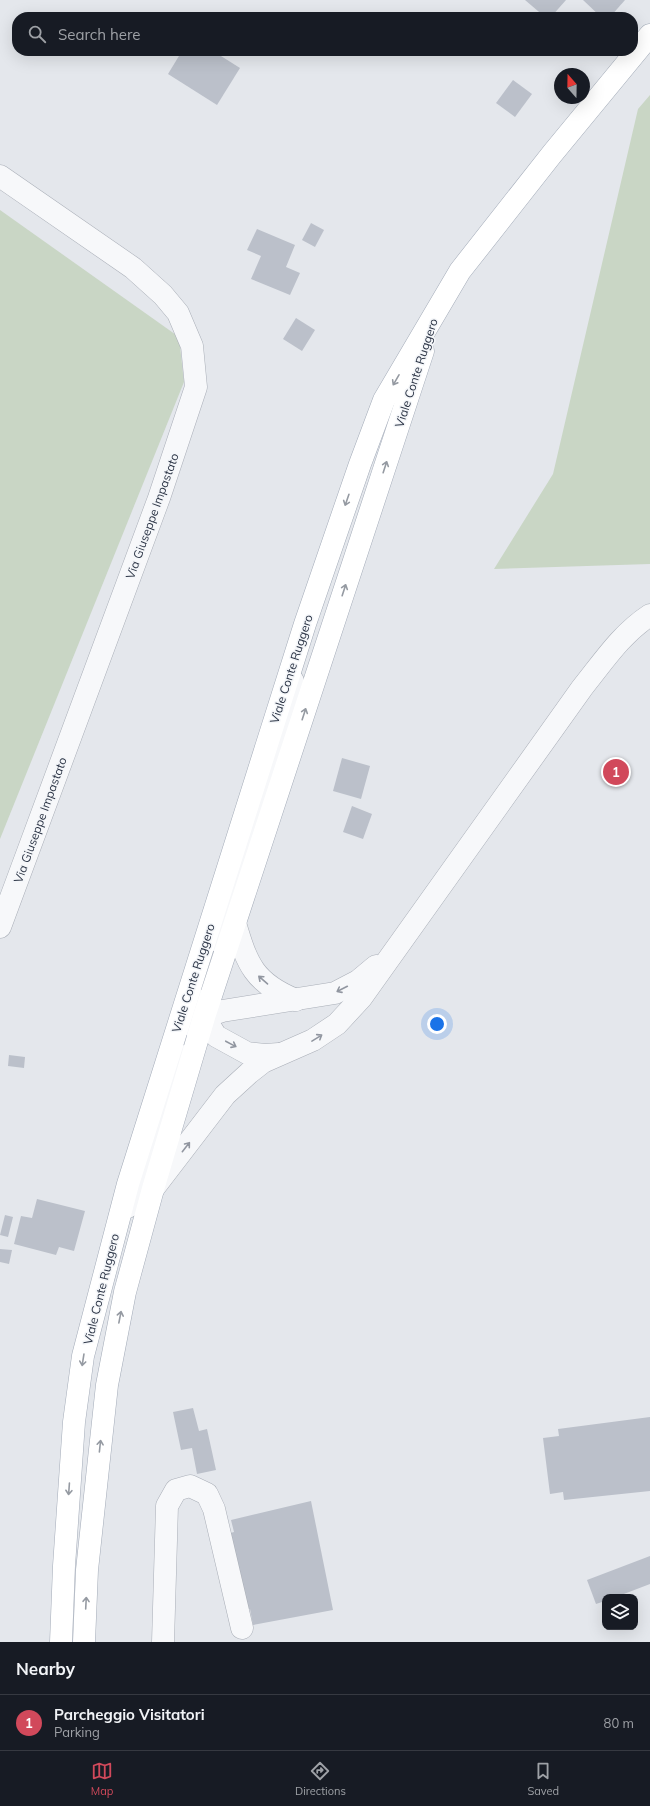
<!DOCTYPE html>
<html lang="en">
<head>
<meta charset="utf-8">
<style>
  :root { --surface:#171b24; --page:#242831; --text:#f1f3f6; --muted:#9ea1a6; --line:#363941; --accent:#d1495b }
  body { margin:0; font-family:Mulish,sans-serif; background:var(--page); color:var(--text) }
  .controls { position:absolute; right:12px; bottom:12px; display:grid; overflow:hidden; border-radius:8px; box-shadow:0 4px 16px #0002 }
  .controls button { width:36px; height:36px; display:grid; place-items:center; padding:0; border:0; border-bottom:1px solid var(--line); background:var(--surface); color:var(--text); font:20px sans-serif }
  .compass { position:absolute; left:554px; top:68px; width:36px; height:36px; border-radius:50%; background:var(--surface); box-shadow:0 4px 16px #0002; rotate:340deg }
  .you { position:absolute; left:437px; top:1024px; width:14px; height:14px; margin:-10px; border:3px solid #fff; border-radius:50%; background:#1a73e8; box-shadow:0 0 0 6px #1a73e833 }
  .badge { display:grid; place-items:center; width:26px; height:26px; border-radius:50%; background:var(--accent); color:#fff; font-size:13px; font-weight:700 }
  .pin { position:absolute; translate:-50% -50%; border:2px solid #fff; box-shadow:0 1px 4px #0006 }
  .list { margin:0; padding:0; list-style:none }
  h2 { display:flex; justify-content:space-between; align-items:center; height:52px; margin:0; padding:0 16px; font-size:17px }
  h2 small { font-size:13px; font-weight:400; color:var(--muted) }
  .list li { display:grid; grid-template-columns:26px 1fr auto; gap:12px; align-items:center; box-sizing:border-box; height:56px; padding:0 16px; border-top:1px solid var(--line) }
  .list b { display:block; font-size:15px; white-space:nowrap }
  .list p { margin:0; font-size:13px; white-space:nowrap; color:var(--muted) }
  .list em { font-size:13px; font-style:normal; color:var(--muted) }
  .icon { flex:none; width:22px; height:22px; fill:none; stroke:currentColor; stroke-width:2; stroke-linecap:round; stroke-linejoin:round }
  .map { position:relative; flex:none; width:650px; height:1642px; overflow:hidden }
  .search { position:absolute; background:var(--surface); box-shadow:0 4px 16px #0002; left:12px; right:12px; top:12px; height:44px; display:flex; align-items:center; gap:10px; box-sizing:border-box; padding:0 14px; border-radius:16px; color:var(--muted); font-size:15px }
  .sheet { height:108px; background:var(--surface) }
  nav { display:flex; justify-content:space-around; align-items:center; box-sizing:border-box; height:56px; border-top:1px solid var(--line); background:var(--surface); font-size:11px; color:var(--muted) }
  nav a { display:grid; justify-items:center; gap:2px }
  nav .on { color:var(--accent) }
  .map>svg:first-child { display:block }
</style>
</head>
<body>
<div class="map">
<svg width="650" height="1642" viewBox="0 0 650 1642">
  <rect width="100%" height="100%" fill="#e4e7ec"/>
  <g fill="#c9d6c5">
    <path d="M650 95V564L494 569 553 474 638 109Z"/>
    <path d="M0 210 179 337 184 382 0 839Z"/>
  </g>
  <g fill="#bbc0ca">
    <path d="M525 0H566L551 17H545Z"/>
    <path d="M583 0H625L610 17H601Z"/>
    <path d="M182 51H213L240 68 217 105 168 74Z"/>
    <path d="M513 80 532 94 515 117 496 103Z"/>
    <path d="M311 223 324 230 315 247 302 240Z"/>
    <path d="M257 229 295 245 286 267 300 273 290 295 251 279 261 256 247 250Z"/>
    <path d="M296 318 315 330 302 351 283 339Z"/>
    <path d="M342 758 370 766 361 799 333 791Z"/>
    <path d="M352 806 372 814 363 839 343 832Z"/>
    <path d="M9 1055 25 1057 24 1068 8 1066Z"/>
    <path d="M37 1199 85 1211 74 1251 59 1247 56 1255 14 1244 21 1216 32 1218Z"/>
    <path d="M5 1215 13 1217 8 1237 0 1235Z"/>
    <path d="M0 1249 12 1250 9 1264 0 1262Z"/>
    <path d="M193 1408 199 1431 207 1429 216 1470 197 1474 192 1448 181 1450 173 1412Z"/>
    <path d="M650 1417V1491L564 1500 563 1492 550 1494 543 1438 559 1436 558 1429Z"/>
    <path d="M311 1501 333 1610 253 1625 250 1609 244 1611 227 1534 234 1532 231 1520Z"/>
    <path d="M650 1556V1584L616 1597H605V1601L596 1604 587 1580Z"/>
  </g>
  <g fill="none" stroke-linecap="round" stroke-linejoin="round">
    <g stroke="#a9aeb7" stroke-width="23">
      <g id="minor">
        <path d="M0 176 133 268 163 295 178 313 192 346 196 387 159 498 0 927"/>
        <path d="M235 923C247 964 254 983 296 1000"/>
        <path d="M218 941 289 715 293 681"/>
        <path d="M201 1001 204 1017 216 1036 247 1053 265 1055 279 1054"/>
        <path d="M193 1026 204 1017 222 1011 335 993 358 981 376 966"/>
        <path d="M153 1189 225 1095 249 1073 263 1062 313 1040 337 1024 361 998 582 688C603 662 621 634 650 615"/>
        <path d="M128 1207 142 1177 182 1056"/>
        <path d="M163 1642 167 1506 176 1490 190 1486 207 1494 214 1509 242 1628"/>
      </g>
    </g>
    <g stroke="#a3abb8" stroke-width="23">
      <g id="major">
        <path d="M61 1642 64 1566 74 1422 83 1356 128 1184 305 624 360 464 384 400 460 271 552 154 650 35"/>
        <path d="M84 1642 87 1570 107 1385 125 1292 153 1189 204 1017 423 351"/>
      </g>
    </g>
    <use href="#minor" stroke="#f7f8fa" stroke-width="22"/>
    <use href="#major" stroke="#fff" stroke-width="22"/>
  </g>
  <defs><path id="oneway-shaft" d="M-6 0H5M1.5-3L5.5 0L1.5 3" fill="none" stroke-width="1.6" stroke-linecap="round" stroke-linejoin="round"/></defs>
  <g stroke="#959aa2">
    <use href="#oneway-shaft" transform="translate(396 380) rotate(120)"/>
    <use href="#oneway-shaft" transform="translate(385 467) rotate(-72)"/>
    <use href="#oneway-shaft" transform="translate(347 500) rotate(109)"/>
    <use href="#oneway-shaft" transform="translate(344 590) rotate(-72)"/>
    <use href="#oneway-shaft" transform="translate(304 714) rotate(-72)"/>
    <use href="#oneway-shaft" transform="translate(120 1317) rotate(-79)"/>
    <use href="#oneway-shaft" transform="translate(83 1360) rotate(99)"/>
    <use href="#oneway-shaft" transform="translate(100 1446) rotate(-84)"/>
    <use href="#oneway-shaft" transform="translate(69 1489) rotate(94)"/>
    <use href="#oneway-shaft" transform="translate(86 1603) rotate(-87)"/>
  </g>
  <g stroke="#9196a0">
    <use href="#oneway-shaft" transform="translate(263 980) rotate(-139)"/>
    <use href="#oneway-shaft" transform="translate(342 989) rotate(153)"/>
    <use href="#oneway-shaft" transform="translate(317 1038) rotate(-32)"/>
    <use href="#oneway-shaft" transform="translate(231 1044) rotate(28)"/>
    <use href="#oneway-shaft" transform="translate(186 1147) rotate(-52)"/>
  </g>
  <g text-anchor="middle" dominant-baseline="central" stroke-width="3" stroke-linejoin="round" paint-order="stroke">
    <g font-size="12" fill="#2b3445" stroke="#f4f6f9">
      <text transform="translate(416 373) rotate(-72)">Viale Conte Ruggero</text>
      <text transform="translate(152 516) rotate(-70)">Via Giuseppe Impastato</text>
      <text transform="translate(291 669) rotate(-72)">Viale Conte Ruggero</text>
      <text transform="translate(40 820) rotate(-70)">Via Giuseppe Impastato</text>
      <text transform="translate(193 978) rotate(-72)">Viale Conte Ruggero</text>
      <text transform="translate(101 1289) rotate(-76)">Viale Conte Ruggero</text>
    </g>
  </g>
</svg>
<div class="controls">
<button><svg class="icon" aria-label="layers" viewBox="0 0 24 24"><path d="M12 4l9 5-9 5-9-5zM3 14l9 5 9-5"/></svg></button>
</div>
<svg class="compass" viewBox="-18 -18 36 36"><path d="M0-13l5 13h-10z" fill="#e53935"/><path d="M0 13l5-13h-10z" fill="#9ea1a6"/></svg>
<div class="you"></div>
<div class="pin badge" style="left:616px;top:772px">1</div>
<div class="search"><svg class="icon" aria-label="search" viewBox="0 0 24 24"><circle cx="10" cy="10" r="6"/><path d="M15 15l6 6"/></svg>Search here</div>
</div>
<section class="sheet">
<h2>Nearby<small></small></h2>
<ul class="list">
<li><span class="badge">1</span><div><b>Parcheggio Visitatori</b><p>Parking</p></div><em>80 m</em></li>
</ul>
</section>
<nav>
<a class="on"><svg class="icon" aria-label="map" viewBox="0 0 24 24"><path d="M3 6l6-2 6 2 6-2v14l-6 2-6-2-6 2zM9 4v14M15 6v14"/></svg>Map</a>
<a><svg class="icon" aria-label="directions" viewBox="0 0 24 24"><path d="M12 3l9 9-9 9-9-9zM9 14v-3h6M13 9l2 2-2 2"/></svg>Directions</a>
<a><svg class="icon" aria-label="saved" viewBox="0 0 24 24"><path d="M7 4h10v16l-5-4-5 4z"/></svg>Saved</a>
</nav>
</body>
</html>
